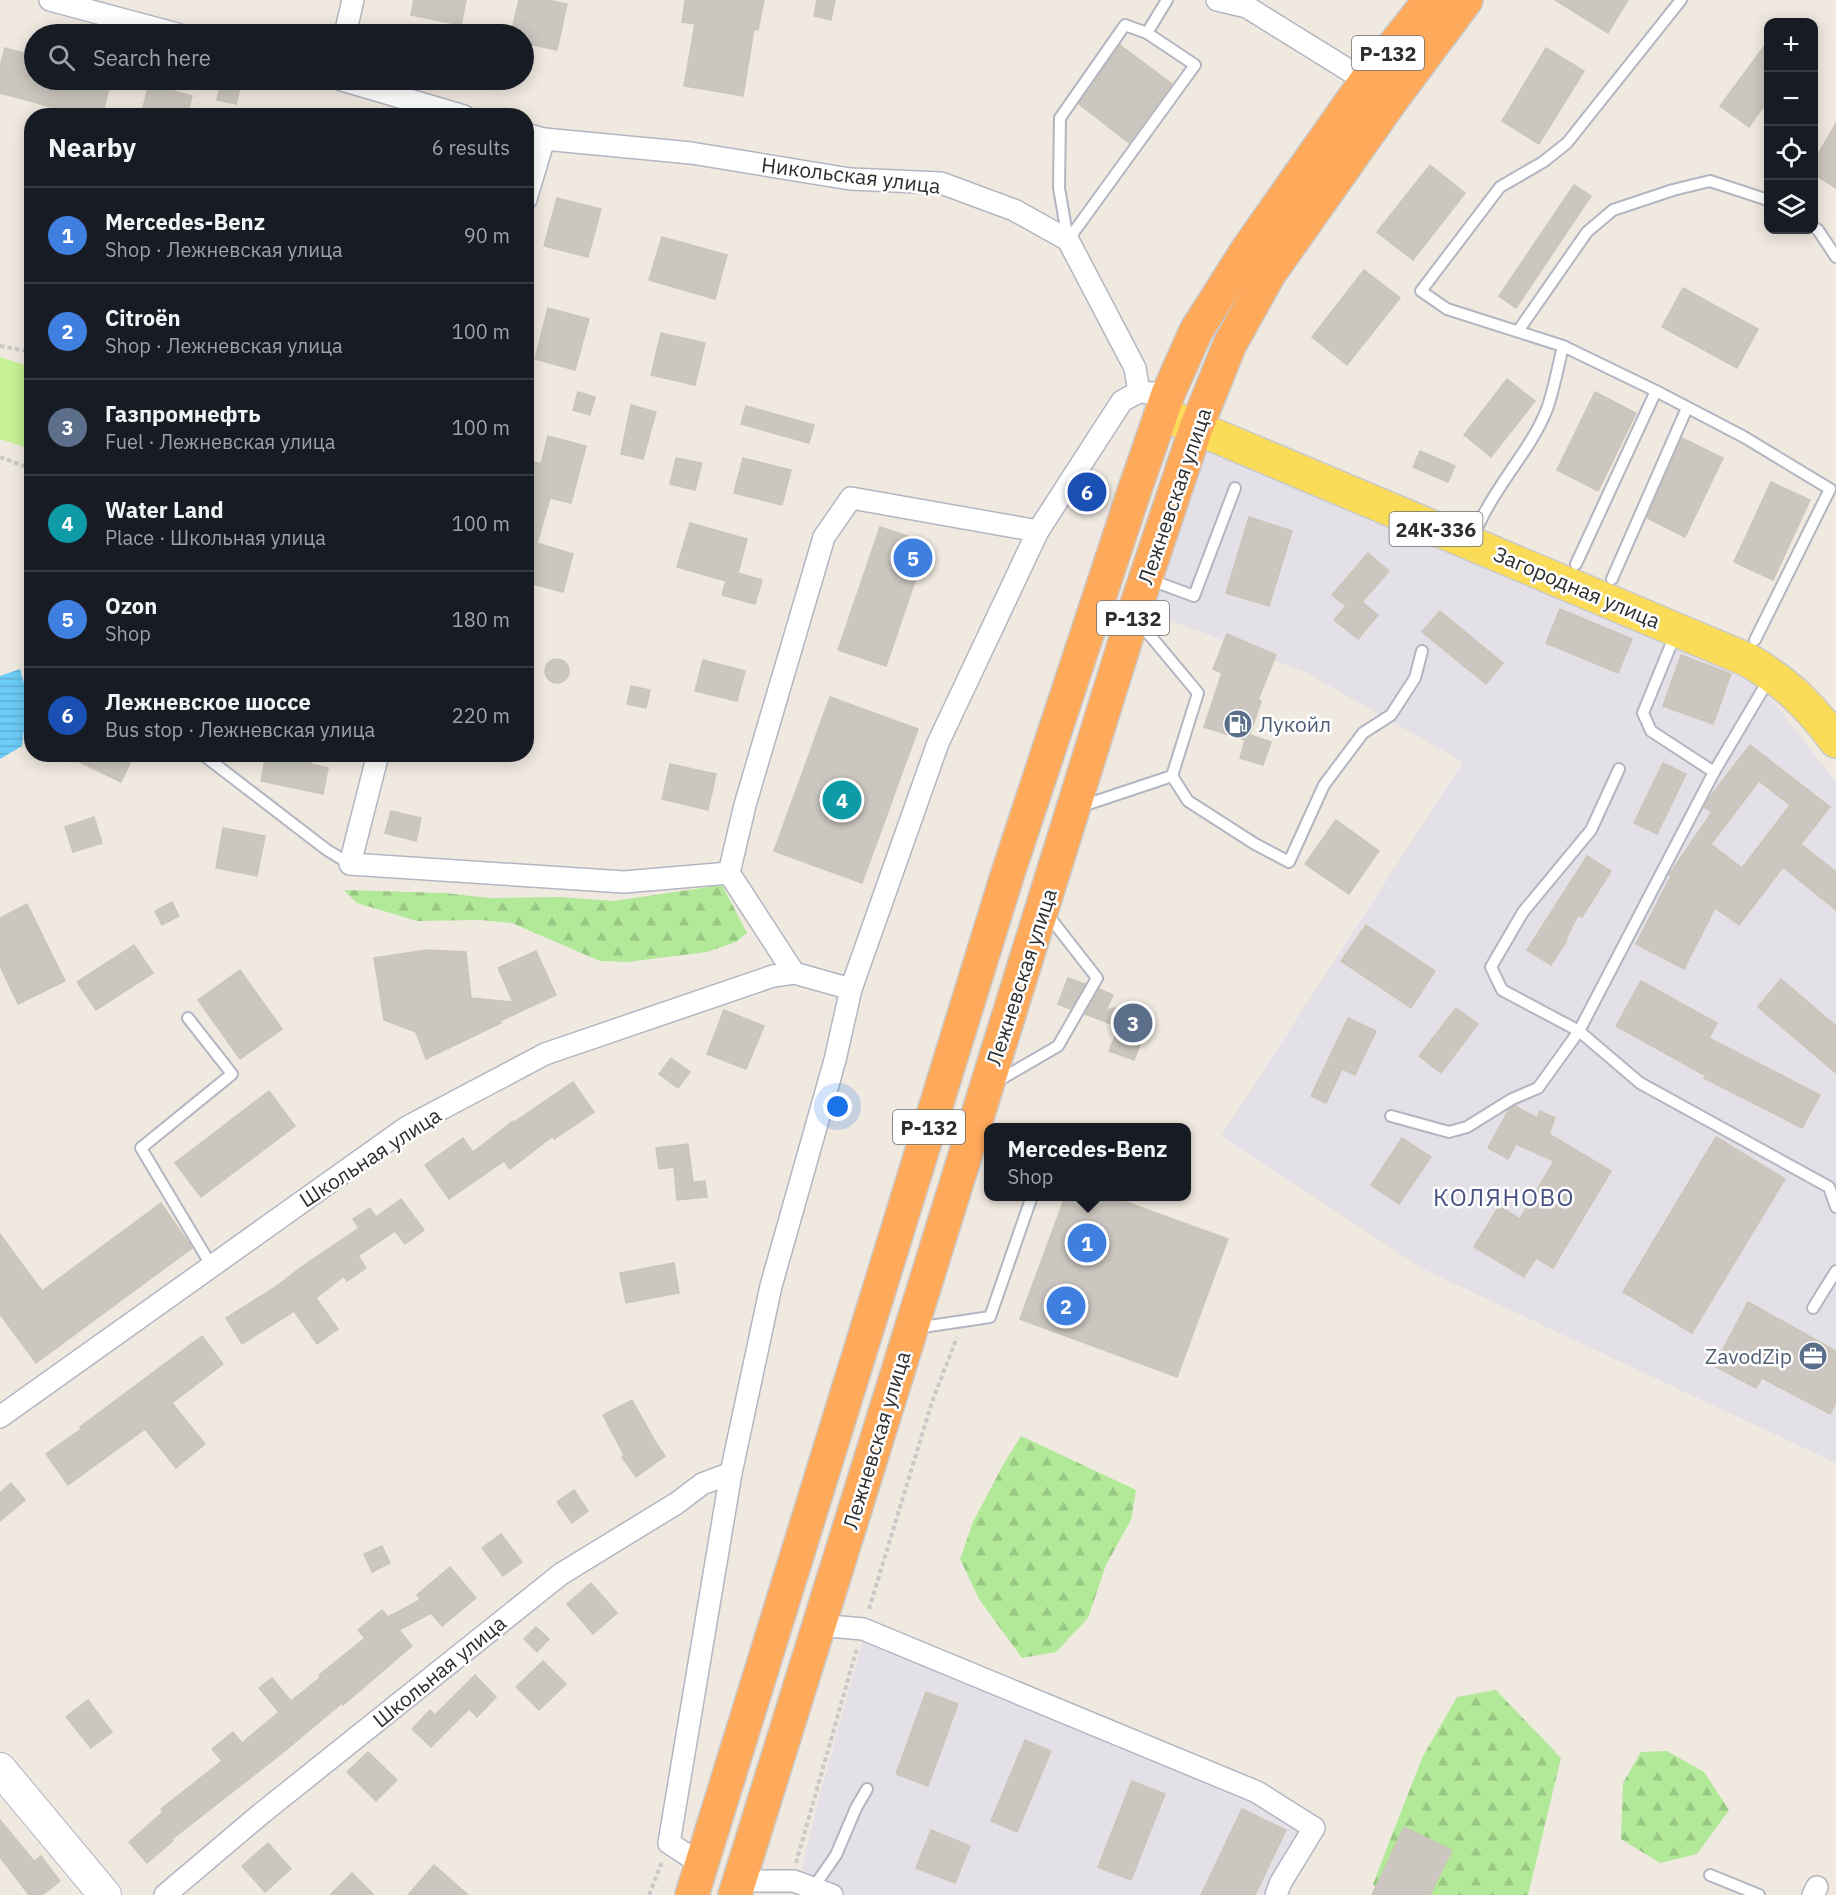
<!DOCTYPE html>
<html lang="en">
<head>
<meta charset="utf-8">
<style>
  :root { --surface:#171b24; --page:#242831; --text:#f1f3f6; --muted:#9ea1a6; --line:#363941; --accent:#3d59ff }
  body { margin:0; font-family:"IBM Plex Sans",sans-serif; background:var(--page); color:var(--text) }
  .controls { position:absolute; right:18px; top:18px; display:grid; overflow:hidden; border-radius:12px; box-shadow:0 3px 15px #0003 }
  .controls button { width:54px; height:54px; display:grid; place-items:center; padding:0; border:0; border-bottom:2px solid var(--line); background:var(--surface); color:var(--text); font:30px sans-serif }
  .you { position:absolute; left:838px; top:1107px; width:21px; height:21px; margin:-15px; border:4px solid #fff; border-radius:50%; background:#1a73e8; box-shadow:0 0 0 9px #1a73e833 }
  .badge { display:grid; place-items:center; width:39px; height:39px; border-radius:50%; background:var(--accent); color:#fff; font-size:20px; font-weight:700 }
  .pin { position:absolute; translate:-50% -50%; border:3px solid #fff; box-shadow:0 2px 6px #0006 }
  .popup { position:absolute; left:984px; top:1123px; width:207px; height:78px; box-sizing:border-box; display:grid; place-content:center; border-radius:12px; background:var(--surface); filter:drop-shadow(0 2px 4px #0005); font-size:20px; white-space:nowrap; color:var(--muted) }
  .popup b { font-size:22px; color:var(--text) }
  .popup::after { content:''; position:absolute; left:50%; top:100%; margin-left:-12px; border:12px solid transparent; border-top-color:var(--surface) }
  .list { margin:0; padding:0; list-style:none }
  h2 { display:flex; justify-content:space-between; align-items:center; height:78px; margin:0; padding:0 24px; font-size:26px }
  h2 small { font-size:20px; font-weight:400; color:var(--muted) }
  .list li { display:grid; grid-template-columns:39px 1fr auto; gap:18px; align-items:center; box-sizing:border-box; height:96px; padding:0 24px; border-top:2px solid var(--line) }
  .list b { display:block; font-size:22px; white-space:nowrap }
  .list p { margin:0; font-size:20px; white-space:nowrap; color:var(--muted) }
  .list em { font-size:20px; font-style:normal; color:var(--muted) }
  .icon { flex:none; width:33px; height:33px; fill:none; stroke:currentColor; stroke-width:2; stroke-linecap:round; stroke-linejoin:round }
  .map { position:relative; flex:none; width:1836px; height:1895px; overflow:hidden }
  .search { position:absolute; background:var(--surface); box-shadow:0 3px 15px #0003; left:24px; top:24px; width:510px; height:66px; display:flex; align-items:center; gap:15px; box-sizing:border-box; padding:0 21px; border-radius:33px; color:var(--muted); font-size:22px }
  .panel { position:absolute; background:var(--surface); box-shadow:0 3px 15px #0003; left:24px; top:108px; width:510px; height:654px; border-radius:24px }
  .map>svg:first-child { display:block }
</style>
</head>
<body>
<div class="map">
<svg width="1836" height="1895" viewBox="0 0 1836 1895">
  <defs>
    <pattern id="forest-firs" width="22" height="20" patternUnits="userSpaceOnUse" patternTransform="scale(1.5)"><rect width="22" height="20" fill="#b1e999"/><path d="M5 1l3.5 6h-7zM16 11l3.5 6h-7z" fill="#99c884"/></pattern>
    <pattern id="water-rules" width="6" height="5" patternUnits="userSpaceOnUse" patternTransform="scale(1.5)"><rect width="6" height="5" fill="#6ccdf8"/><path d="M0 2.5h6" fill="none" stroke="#5eb0d5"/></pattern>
  </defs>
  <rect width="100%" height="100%" fill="#f0e9e0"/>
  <g fill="#e3e0e8">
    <path d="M1201 442 1750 672 1836 782V1463L1425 1270 1221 1136 1463 762 1305 672 1149 612Z"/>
    <path d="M864 1636 1238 1793 1301 1828 1271 1895H844L800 1876 818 1801Z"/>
  </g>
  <g fill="url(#forest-firs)">
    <path d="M722 885 747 933 736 942 707 952 627 962 600 961 512 923 480 920 417 921 357 903 344 890 444 893 490 898 560 897 614 901Z"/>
    <path d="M1021 1436 1136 1490 1131 1520 1106 1565 1088 1618 1056 1652 1022 1658 979 1599 960 1559 973 1522 1003 1465Z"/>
    <path d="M1496 1690 1561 1758 1528 1895H1382L1373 1884 1422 1758 1457 1697Z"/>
    <path d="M1667 1751 1704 1772 1729 1810 1697 1854 1660 1863 1621 1839 1623 1783 1641 1752Z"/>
  </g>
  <path fill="#c6f194" d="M0 357 31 367V449L0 439Z"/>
  <path fill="url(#water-rules)" d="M20 669 28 697 22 746 0 759V676Z"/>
  <g fill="#cbc6bf" stroke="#ccc6b8" stroke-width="1.5" fill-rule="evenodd">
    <path d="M414 0H466L461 25 411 15Z"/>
    <path d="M519 0H548L567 4 557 50 524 43V34H511Z"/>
    <path d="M685 0H764L758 30 754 29 743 96 684 86 695 24 682 22Z"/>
    <path d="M817 0H835L831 20 814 16Z"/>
    <path d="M1555 0H1628L1608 33Z"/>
    <path d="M1768 41V100L1749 127 1720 106Z"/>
    <path d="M1120 45 1172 84 1129 143 1079 104Z"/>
    <path d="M5 48 34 56V80H111L102 116H69L70 112 0 93V67Z"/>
    <path d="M1546 48 1584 71 1539 144 1502 121Z"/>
    <path d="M222 80H242L236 104 217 100Z"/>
    <path d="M149 84 192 96 187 116H141Z"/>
    <path d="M1836 123V188L1814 174V161Z"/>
    <path d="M1430 165 1465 193 1413 260 1377 232Z"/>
    <path d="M1574 185 1591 196 1516 308 1499 296Z"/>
    <path d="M557 198 601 209 588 257 544 246Z"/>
    <path d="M662 237 727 255 715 299 649 280Z"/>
    <path d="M1364 270 1400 298 1347 365 1312 337Z"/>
    <path d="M1683 288 1758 329 1737 368 1662 327Z"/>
    <path d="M548 308 589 319 575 370 535 359Z"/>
    <path d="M661 333 705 343 695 385 651 375Z"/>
    <path d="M1507 379 1535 401 1491 457 1464 435Z"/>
    <path d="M578 392 595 397 590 415 573 410Z"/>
    <path d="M1595 392 1636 413 1598 491 1557 470Z"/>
    <path d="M631 405 656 412 643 459 621 454Z"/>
    <path d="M746 406 814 425 809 443 741 424Z"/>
    <path d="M548 436 586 446 571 503 550 498 537 543 573 554 563 592 526 582V460L541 464Z"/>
    <path d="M1682 438 1723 458 1685 537 1647 518Z"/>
    <path d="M1420 451 1455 466 1448 482 1413 467Z"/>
    <path d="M676 458 702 463 695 490 670 484Z"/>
    <path d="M743 458 791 470 782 505 734 493Z"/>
    <path d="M1771 482 1810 500 1773 580 1734 562Z"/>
    <path d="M1249 517 1292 531 1269 606 1226 593Z"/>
    <path d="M690 523 747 539 738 573 762 580 755 604 722 595 726 581 677 567Z"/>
    <path d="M880 527 928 543 886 666 838 650Z"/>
    <path d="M1368 553 1389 571 1362 602 1378 615 1358 639 1334 620 1346 606 1332 595Z"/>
    <path d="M1560 609 1632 639 1618 673 1546 643Z"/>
    <path d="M1440 611 1503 663 1486 684 1422 632Z"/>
    <path d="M1227 634 1276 655 1258 700 1261 701 1250 735 1271 742 1263 765 1240 758 1245 740 1204 727 1222 673 1213 669Z"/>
    <path d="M1681 655 1731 674 1713 724 1663 706Z"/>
    <circle cx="557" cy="671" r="12"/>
    <path d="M703 660 745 671 737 701 695 691Z"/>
    <path d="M631 686 650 690 646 708 627 704Z"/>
    <path d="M830 697 918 729 862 883 774 851Z"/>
    <path d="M1750 745 1830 807 1801 844 1836 872V910L1783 867 1739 925 1715 908 1684 969 1636 944 1671 876 1669 875 1671 872 1712 812 1704 807 1709 798ZM1759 781 1790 805 1742 868 1711 844Z"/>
    <path d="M63 754H134L121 782Z"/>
    <path d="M266 754H313L311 764 328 768 323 794 261 781Z"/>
    <path d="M1663 763 1686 774 1657 834 1634 823Z"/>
    <path d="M670 764 716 774 708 810 662 799Z"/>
    <path d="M391 811 421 818 416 841 385 833Z"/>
    <path d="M94 817 102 843 73 852 65 827Z"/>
    <path d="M1336 820 1379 851 1349 894 1305 864Z"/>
    <path d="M223 828 265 836 257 876 216 868Z"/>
    <path d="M1587 856 1611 871 1582 917 1578 915 1566 939 1567 940 1551 965 1527 950Z"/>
    <path d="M172 902 179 916 162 925 155 911Z"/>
    <path d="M27 904 65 981 18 1004 0 966V918Z"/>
    <path d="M1366 925 1435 971 1411 1008 1341 961Z"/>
    <path d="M134 945 153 973 96 1010 77 982Z"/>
    <path d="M427 950 466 952 471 998 513 1002 498 968 536 951 556 995 500 1021 501 1023 426 1059 416 1032 384 1020 374 958Z"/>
    <path d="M240 970 282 1029 240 1059 198 1000Z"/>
    <path d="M1068 978 1085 984 1071 1009 1058 1004Z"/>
    <path d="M1781 979 1836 1026V1073L1758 1007Z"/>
    <path d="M1641 981 1717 1023 1709 1038 1820 1095 1802 1128 1704 1078 1706 1076 1616 1026Z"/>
    <path d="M1099 989 1113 995 1106 1010 1138 1003 1147 1026 1134 1060 1109 1051 1119 1027 1085 1014Z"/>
    <path d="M1456 1008 1478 1024 1441 1073 1419 1056Z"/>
    <path d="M724 1010 764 1026 746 1069 707 1054Z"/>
    <path d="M1348 1018 1376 1031 1355 1075 1342 1069 1326 1103 1311 1096Z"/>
    <path d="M671 1058 690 1072 678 1088 659 1074Z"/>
    <path d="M573 1082 594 1112 554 1139 553 1136 510 1169 504 1161 449 1199 425 1165 463 1138 473 1152 513 1121 514 1122Z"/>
    <path d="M269 1091 295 1126 201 1197 175 1163Z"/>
    <path d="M1515 1106 1537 1118 1540 1111 1555 1118 1549 1134 1611 1171 1553 1268 1536 1258 1524 1277 1474 1247 1499 1206 1520 1219 1554 1161 1516 1144 1508 1159 1488 1148 1509 1109Z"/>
    <path d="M1716 1137 1785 1179 1692 1333 1623 1292Z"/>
    <path d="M1402 1138 1431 1157 1399 1204 1371 1185Z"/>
    <path d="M688 1144 693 1182 705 1181 707 1197 677 1200 674 1167 659 1169 656 1148Z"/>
    <path d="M1065 1197H1112L1228 1239 1177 1377 1020 1319Z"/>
    <path d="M401 1199 424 1230 405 1244 395 1231 358 1256 366 1268 347 1281 344 1276 316 1298 338 1329 317 1344 294 1311 242 1344 226 1318 274 1288 303 1266 359 1228 353 1219 370 1208 376 1217Z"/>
    <path d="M161 1203 192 1248 36 1363 0 1314V1234L42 1291Z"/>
    <path d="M674 1263 679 1293 626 1303 620 1273Z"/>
    <path d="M1748 1302 1836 1351V1403L1830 1414 1762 1378 1756 1388 1714 1366Z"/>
    <path d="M202 1336 223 1364 172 1403 205 1444 176 1468 145 1429 68 1485 46 1454 81 1429 80 1427Z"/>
    <path d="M632 1400 656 1443 665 1456 636 1477 622 1457 624 1455 603 1415Z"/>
    <path d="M11 1483 25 1500 0 1521V1493Z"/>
    <path d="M574 1490 588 1511 572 1523 557 1502Z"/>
    <path d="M501 1534 522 1562 503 1576 482 1548Z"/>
    <path d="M382 1546 390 1563 372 1572 364 1554Z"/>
    <path d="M450 1567 476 1598 442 1626 431 1613 399 1630 412 1646 343 1705 342 1703 286 1750 171 1840 173 1841 147 1863 129 1842 163 1812 161 1809 222 1761 212 1749 233 1732 242 1743 279 1712 259 1688 272 1678 291 1701 321 1677 319 1675 365 1638 358 1630 382 1610 388 1617 420 1600 417 1595Z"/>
    <path d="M591 1583 617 1613 593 1634 567 1604Z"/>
    <path d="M536 1627 549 1639 537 1652 524 1639Z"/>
    <path d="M543 1661 566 1684 539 1710 516 1687Z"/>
    <path d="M475 1675 496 1697 477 1717 469 1709 431 1747 412 1729 430 1710 435 1715Z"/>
    <path d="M926 1692 958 1704 928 1786 896 1774Z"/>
    <path d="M88 1700 112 1732 91 1748 66 1717Z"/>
    <path d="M1025 1740 1051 1751 1017 1832 991 1821Z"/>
    <path d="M368 1752 397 1780 376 1801 347 1772Z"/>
    <path d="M1132 1781 1165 1794 1131 1880 1098 1867Z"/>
    <path d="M1242 1809 1286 1830 1255 1895H1201Z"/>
    <path d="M0 1820 34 1861 41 1856 60 1881 42 1895H29L0 1857Z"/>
    <path d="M1404 1827 1452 1850 1430 1895H1372Z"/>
    <path d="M931 1830 970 1846 955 1883 916 1868Z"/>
    <path d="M268 1843 291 1869 265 1892 242 1866Z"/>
    <path d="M434 1865 468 1895H408Z"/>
    <path d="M352 1873 374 1895H330Z"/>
  </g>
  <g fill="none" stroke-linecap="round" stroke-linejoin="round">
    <g stroke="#b3b5c2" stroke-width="14">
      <g id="lane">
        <path d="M1814 227 1818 230 1836 257"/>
        <path d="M1068 240 1195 65 1147 33 1167 0"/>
        <path d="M1068 240 1059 188 1060 118 1125 25 1147 33"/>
        <path d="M1518 331 1587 232 1613 210 1673 190 1710 181 1768 200"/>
        <path d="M1563 346 1447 309 1421 291 1500 187 1543 162 1567 143 1681 0"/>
        <path d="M1479 524C1497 483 1531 450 1547 409 1554 389 1558 367 1563 346L1656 391 1744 437 1830 489 1755 640"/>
        <path d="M1576 564 1656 391"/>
        <path d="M1148 579 1194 596 1235 488"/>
        <path d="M1612 579 1687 408"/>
        <path d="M202 754 327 850 350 864"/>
        <path d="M1619 769 1591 830 1523 912 1491 967 1502 990 1579 1031 1640 1083 1829 1187 1836 1207"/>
        <path d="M1714 772 1769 679"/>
        <path d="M1172 776 1188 801 1255 844 1289 862 1324 785 1363 733 1391 715 1415 678 1422 651"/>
        <path d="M1079 807 1172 776 1198 693 1138 621"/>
        <path d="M188 1018 232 1074 141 1148 211 1265"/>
        <path d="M996 1082 1058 1046 1097 978 1047 914"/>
        <path d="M1391 1116 1449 1132 1467 1127 1512 1099 1538 1088 1579 1031 1714 772 1651 731 1643 713 1675 635"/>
        <path d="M1813 1308 1836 1271"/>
        <path d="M916 1328 990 1317 1032 1196"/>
        <path d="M1710 1875 1759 1895"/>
        <path d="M813 1888 836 1855 856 1808 867 1789"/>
      </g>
    </g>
    <g stroke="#b3b5c2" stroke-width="24">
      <g id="street">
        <path d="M50 0 177 34"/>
        <path d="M1217 0 1247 7 1366 81"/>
        <path d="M345 34 353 0"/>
        <path d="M342 80 464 116"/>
        <path d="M526 134 544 139 691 153 850 179 941 183 1014 210 1068 240 1135 368 1139 392"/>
        <path d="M526 199 544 139"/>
        <path d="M378 754 350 864 624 882 729 873 794 973"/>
        <path d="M729 873 745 805 824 537 851 498 1038 531"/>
        <path d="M0 1417 407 1127 545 1054 773 976 794 973 851 989"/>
        <path d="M818 1625 863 1629 1257 1792 1314 1828 1281 1882 1276 1895"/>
        <path d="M701 1864 669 1843 731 1473 771 1286 835 1060 851 989 938 743 1038 531 1122 401 1139 392 1168 394"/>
        <path d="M739 1881H794L832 1895"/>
        <path d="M165 1895 262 1813 561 1574 677 1503 702 1484 731 1473"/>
        <path d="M1813 1895 1817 1887"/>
      </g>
    </g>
    <g stroke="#b3b5c2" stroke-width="34">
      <path id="secondary" d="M0 1769 105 1895"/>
    </g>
    <g stroke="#c9c9c9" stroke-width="36">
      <path id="primary" d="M1161 413 1748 660C1787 683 1809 705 1836 741"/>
    </g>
    <g stroke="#c9c9c9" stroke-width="36">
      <g id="highway">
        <path d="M692 1895 1007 876 1135 489 1168 394 1196 331 1248 249 1366 81 1430 0"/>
        <path d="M735 1895 1133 616 1196 428 1230 344 1269 274 1393 98 1466 0"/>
      </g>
    </g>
    <g stroke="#c9c9c9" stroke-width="4" stroke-dasharray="4.5 3" stroke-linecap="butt">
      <path d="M0 346 32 352"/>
      <path d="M0 457 32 469"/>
      <path d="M869 1609 932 1402 957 1337"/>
      <path d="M796 1863 857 1648"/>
      <path d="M649 1895 662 1862"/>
    </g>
    <use href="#lane" stroke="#fff" stroke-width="10"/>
    <use href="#street" stroke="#fff" stroke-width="21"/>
    <use href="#secondary" stroke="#fff" stroke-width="32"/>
    <use href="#primary" stroke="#fbdc59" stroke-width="33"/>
    <use href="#highway" stroke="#ffa95b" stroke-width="33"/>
  </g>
  <defs>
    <g id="fuel-disc" transform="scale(1.5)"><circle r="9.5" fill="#5c6f8a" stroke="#fff"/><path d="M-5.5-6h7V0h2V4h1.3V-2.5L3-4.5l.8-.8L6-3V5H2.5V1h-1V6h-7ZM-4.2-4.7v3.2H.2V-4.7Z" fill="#fff"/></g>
    <g id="office-disc" transform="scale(1.5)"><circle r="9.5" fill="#5c6f8a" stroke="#fff"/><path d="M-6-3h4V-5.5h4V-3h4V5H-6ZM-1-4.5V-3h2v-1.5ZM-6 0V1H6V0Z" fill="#fff"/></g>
  </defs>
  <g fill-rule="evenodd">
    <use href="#fuel-disc" x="1238" y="724"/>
    <use href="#office-disc" x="1813" y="1356"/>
  </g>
  <g text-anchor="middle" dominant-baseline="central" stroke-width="5" stroke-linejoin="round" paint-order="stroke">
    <g fill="#fff" stroke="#6d6d6d" stroke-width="1.5">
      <rect x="1352" y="36" width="72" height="34" rx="4.5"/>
      <rect x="1389.5" y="512" width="93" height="34" rx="4.5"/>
      <rect x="1097" y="601" width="72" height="34" rx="4.5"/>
      <rect x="893" y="1110" width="72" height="34" rx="4.5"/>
    </g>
    <g font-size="20" font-weight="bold" fill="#2e2e2e">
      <text x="1388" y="53">Р-132</text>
      <text x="1436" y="529">24К-336</text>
      <text x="1133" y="618">Р-132</text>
      <text x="929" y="1127">Р-132</text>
    </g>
    <g font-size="21" fill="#2e2e2e" stroke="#fff">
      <text transform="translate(851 175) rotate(7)">Никольская улица</text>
      <text transform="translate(1174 496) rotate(-71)">Лежневская улица</text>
      <text transform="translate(1577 587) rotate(23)">Загородная улица</text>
      <text transform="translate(1021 977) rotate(-72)">Лежневская улица</text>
      <text transform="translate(370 1157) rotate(-33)">Школьная улица</text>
      <text transform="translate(876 1440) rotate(-73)">Лежневская улица</text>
      <text transform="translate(439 1671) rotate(-39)">Школьная улица</text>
    </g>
    <g font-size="21" fill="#4e5e75" stroke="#fff" text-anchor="start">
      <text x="1259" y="724">Лукойл</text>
      <text x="1792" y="1356" text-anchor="end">ZavodZip</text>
    </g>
    <g font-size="24" letter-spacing="1.5" fill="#495183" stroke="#fff">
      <text x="1504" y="1197">КОЛЯНОВО</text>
    </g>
  </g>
</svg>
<div class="controls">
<button>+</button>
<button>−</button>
<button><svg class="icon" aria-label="locate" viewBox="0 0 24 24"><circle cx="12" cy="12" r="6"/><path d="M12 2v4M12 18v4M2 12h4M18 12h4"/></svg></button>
<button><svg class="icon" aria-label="layers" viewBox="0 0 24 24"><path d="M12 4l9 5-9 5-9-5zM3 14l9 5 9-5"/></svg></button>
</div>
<div class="you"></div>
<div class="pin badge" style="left:1087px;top:1243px;background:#3f7fe0">1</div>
<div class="popup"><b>Mercedes-Benz</b>Shop</div>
<div class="pin badge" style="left:1066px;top:1306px;background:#3f7fe0">2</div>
<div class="pin badge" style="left:1133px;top:1023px;background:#5c6f8a">3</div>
<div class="pin badge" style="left:842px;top:800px;background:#0f9aa8">4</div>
<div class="pin badge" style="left:913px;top:558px;background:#3f7fe0">5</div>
<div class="pin badge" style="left:1087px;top:492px;background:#1a4fb4">6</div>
<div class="search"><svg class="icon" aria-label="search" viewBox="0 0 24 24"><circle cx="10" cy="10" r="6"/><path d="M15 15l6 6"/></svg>Search here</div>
<section class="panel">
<h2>Nearby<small>6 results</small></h2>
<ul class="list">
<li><span class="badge" style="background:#3f7fe0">1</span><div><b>Mercedes-Benz</b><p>Shop · Лежневская улица</p></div><em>90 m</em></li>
<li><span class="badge" style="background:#3f7fe0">2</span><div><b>Citroën</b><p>Shop · Лежневская улица</p></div><em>100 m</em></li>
<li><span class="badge" style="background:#5c6f8a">3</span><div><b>Газпромнефть</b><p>Fuel · Лежневская улица</p></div><em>100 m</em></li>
<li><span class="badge" style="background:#0f9aa8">4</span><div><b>Water Land</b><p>Place · Школьная улица</p></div><em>100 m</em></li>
<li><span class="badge" style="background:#3f7fe0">5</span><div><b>Ozon</b><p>Shop</p></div><em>180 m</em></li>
<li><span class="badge" style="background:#1a4fb4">6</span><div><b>Лежневское шоссе</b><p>Bus stop · Лежневская улица</p></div><em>220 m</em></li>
</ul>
</section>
</div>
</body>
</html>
